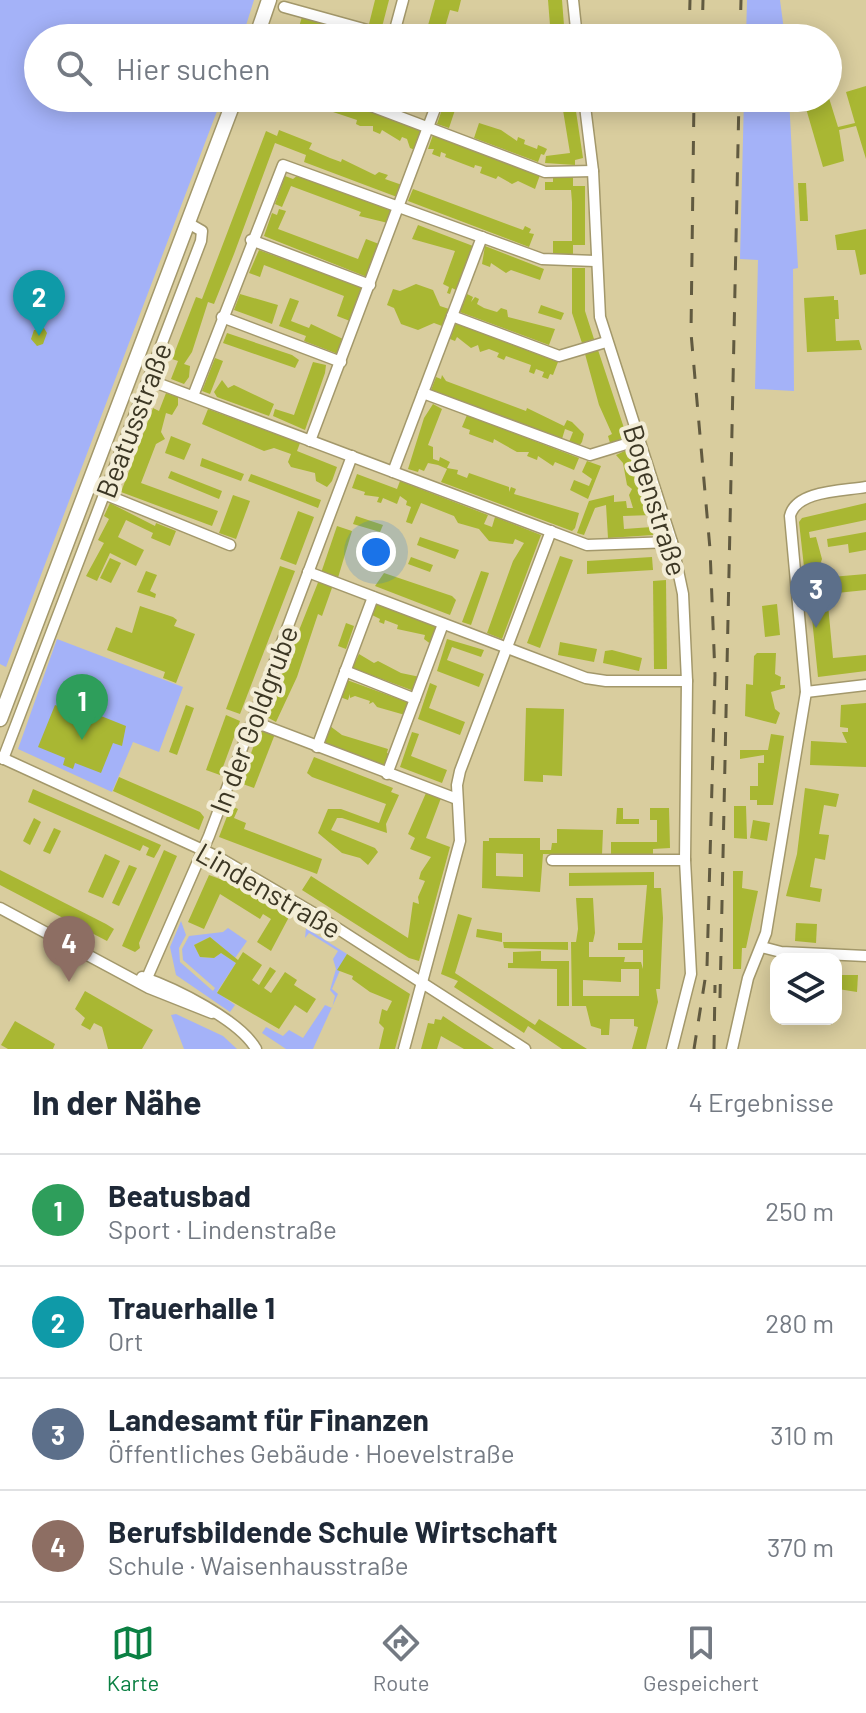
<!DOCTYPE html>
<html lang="de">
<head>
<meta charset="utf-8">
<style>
  :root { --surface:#fff; --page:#f6f6f7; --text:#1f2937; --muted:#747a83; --line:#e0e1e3; --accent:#0b8043 }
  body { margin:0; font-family:Barlow,sans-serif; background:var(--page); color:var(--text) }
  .controls { position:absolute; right:24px; bottom:24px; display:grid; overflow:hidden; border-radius:16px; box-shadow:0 4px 20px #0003 }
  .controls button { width:72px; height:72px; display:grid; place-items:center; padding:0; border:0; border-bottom:2px solid var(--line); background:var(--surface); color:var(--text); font:40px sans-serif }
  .you { position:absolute; left:376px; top:552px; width:28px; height:28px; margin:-20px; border:6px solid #fff; border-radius:50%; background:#1a73e8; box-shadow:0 0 0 12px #1a73e833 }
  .badge { display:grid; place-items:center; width:52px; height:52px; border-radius:50%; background:var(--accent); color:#fff; font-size:26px; font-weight:700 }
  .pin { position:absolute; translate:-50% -66px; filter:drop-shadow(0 2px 4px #0008) }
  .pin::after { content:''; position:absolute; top:42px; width:28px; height:24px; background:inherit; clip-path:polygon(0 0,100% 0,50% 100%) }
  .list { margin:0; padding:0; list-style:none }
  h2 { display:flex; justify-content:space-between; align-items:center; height:104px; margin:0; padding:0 32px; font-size:34px }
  h2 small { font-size:26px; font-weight:400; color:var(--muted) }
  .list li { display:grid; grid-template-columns:52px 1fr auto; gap:24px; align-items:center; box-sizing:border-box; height:112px; padding:0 32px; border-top:2px solid var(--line) }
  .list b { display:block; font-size:30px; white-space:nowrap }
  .list p { margin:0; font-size:26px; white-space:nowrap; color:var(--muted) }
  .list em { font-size:26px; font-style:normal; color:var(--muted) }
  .icon { flex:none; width:44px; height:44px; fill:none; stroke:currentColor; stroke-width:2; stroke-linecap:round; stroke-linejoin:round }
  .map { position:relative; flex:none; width:866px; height:1049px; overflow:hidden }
  .search { position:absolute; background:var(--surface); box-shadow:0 4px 20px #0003; left:24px; right:24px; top:24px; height:88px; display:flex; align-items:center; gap:20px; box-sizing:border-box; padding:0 28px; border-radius:44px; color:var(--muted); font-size:30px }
  .sheet { height:552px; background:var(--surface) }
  nav { display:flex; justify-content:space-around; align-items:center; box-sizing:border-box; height:112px; border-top:2px solid var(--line); background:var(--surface); font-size:22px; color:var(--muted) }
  nav a { display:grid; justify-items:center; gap:4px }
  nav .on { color:var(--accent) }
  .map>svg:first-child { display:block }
</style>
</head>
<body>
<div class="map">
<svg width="866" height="1049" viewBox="0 0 866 1049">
  <rect width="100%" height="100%" fill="#d9cd9e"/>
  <g fill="#a4b2f8">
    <path d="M0 0H254L242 38H38V98H222L6 667 0 664Z"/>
    <path d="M747 0H780L785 38H746Z"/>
    <path d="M744 98H789L798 268 793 269 794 391 755 389 758 260 740 259Z"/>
    <path d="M57 639 183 687 159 752 133 742 112 792 18 749Z"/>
    <path d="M181 921 186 935 179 948 180 962 213 991 215 988 183 960 182 949 189 936 223 932 228 928 247 941 235 958 210 937 194 945 200 957 214 958 221 953 236 963 217 992 235 1005 230 1012 176 975 170 947Z"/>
    <path d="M306 928 347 954 332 989 338 994 313 1049H286L262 1033 266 1027 283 1036 289 1030 303 1038 325 1005 332 1008 335 996 330 990 336 969 333 959 338 951 309 933 305 938Z"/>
    <path d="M176 1014 223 1036 237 1049H184L171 1015Z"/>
  </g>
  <g fill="#a9b733" fill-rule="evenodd">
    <path d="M375 0H389L382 27 369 24Z"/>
    <path d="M435 0H461L458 12 450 10 443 34 427 29Z"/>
    <path d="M548 0H562L565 38H551Z"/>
    <path d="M302 17 339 27 335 38 298 30Z"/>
    <path d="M866 86V159L856 126 839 130 844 161 823 167 805 105 829 98 838 127 855 123 846 92Z"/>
    <path d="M291 98H335L422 131 415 150 410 148 407 139 402 137 400 141 382 130 380 134 373 131V126H360L356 124 357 120Z"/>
    <path d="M446 98H459L449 128 437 124Z"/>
    <path d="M561 98H574L583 158 575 160V165L545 163 546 156 570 153Z"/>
    <path d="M479 123 501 130 517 141 518 137 525 140 524 144 537 149 538 145 543 147 547 149 544 155 541 154 538 162 474 138Z"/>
    <path d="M279 130 312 143 309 149 330 158 341 162 342 159 375 175 379 172 388 175 385 179 402 185 397 197 304 162 306 155 275 143 234 254 214 304 208 302 192 352 184 364 190 366 189 377 184 384 171 379 178 361 172 359 196 297 202 299 266 131 277 136Z"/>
    <path d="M433 135 540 175 535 189 518 181 512 184 498 176 496 179 480 173 482 167 475 165 474 168 445 157 446 154 441 152 440 157 432 154 434 149H428Z"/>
    <path d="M298 175 392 211 388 223 359 216 361 212 291 186 282 207 275 204 285 176 293 179Z"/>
    <path d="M553 177H573V186H585V245H573V254H553V241H572V202L571 190H545V182H553Z"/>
    <path d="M798 183H806L808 221H800Z"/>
    <path d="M413 189 523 230 525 226 531 229 529 233 534 234 529 247 408 201Z"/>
    <path d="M279 209 286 211 278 229 358 259 366 239 379 244 367 277 264 236 272 213 277 215Z"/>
    <path d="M418 225 473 246 456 290 452 288 450 294 447 293 449 287 443 284 455 251 412 239Z"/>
    <path d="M866 229V274L860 275 855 250H837L835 235Z"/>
    <path d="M485 246 544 269 540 280 511 270 506 273 491 263 490 267 482 264Z"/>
    <path d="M259 250 363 288 350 321 337 316 344 296 264 265 260 277 249 273Z"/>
    <path d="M572 268H585V311L594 339 582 343 572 313Z"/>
    <path d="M416 284 433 290 440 306 449 309 442 326 434 323 418 330 401 324 394 308 387 305 393 289 400 291Z"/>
    <path d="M240 294 278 305 272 324 234 310Z"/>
    <path d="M467 294 473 297 471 302 475 297 479 299 477 304 484 308 497 312 501 308 507 310 508 317 555 329 549 345 460 312Z"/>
    <path d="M834 296V300H838L839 319H835L836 341 859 340 862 350 807 352 804 298Z"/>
    <path d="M290 298 299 301 291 321 309 328 311 324 343 339 338 354 304 341 306 336 279 326Z"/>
    <path d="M541 305 564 313 561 320 538 313Z"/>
    <path d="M456 323 558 362 553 375 550 374 548 379 542 377 544 372 536 369 534 374 529 372 531 365 506 356 504 360 497 357 499 353 489 349 480 352 478 345 471 348 457 337 455 341 450 339Z"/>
    <path d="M44 328 47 333 43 344 37 346 31 339 34 330Z"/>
    <path d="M227 333 292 355 299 360 295 368 223 343Z"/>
    <path d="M598 350 627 437 610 443 608 436 612 434 599 405 585 354Z"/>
    <path d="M215 358 223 361 210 394 202 391Z"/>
    <path d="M313 362 326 365 325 373 305 430 273 416 275 409 294 415Z"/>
    <path d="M442 375 446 381 526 411 527 408 564 426 567 420 572 422 584 434 582 442 579 446 569 442 573 432 565 429 562 439 431 390 436 377 441 379Z"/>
    <path d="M222 380 228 388 234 385 274 404 269 416 217 397 214 392Z"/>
    <path d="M166 393 178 397V405L172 415 166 413 161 432 165 439 156 444 141 483 218 511 212 526 121 492 153 408 159 411Z"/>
    <path d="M433 404 442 409 428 445 433 447V459L439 461 440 457 450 462 447 468 458 470 457 474 467 478 469 473 509 487V492L511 487 516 489 514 494 579 513 575 528 572 531 441 482 447 469 438 465 428 463 424 471 419 469 418 472 408 469 424 418Z"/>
    <path d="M208 409 300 443 297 451 337 467 332 481 327 487 316 481 315 473 291 467 288 462 291 454 274 448 264 451 202 424Z"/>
    <path d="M467 415 579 458 574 470 555 462 553 466 538 456 537 460 527 456 529 452H517L494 439 493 443 469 434 470 430 462 427Z"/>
    <path d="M171 436 191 444 184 460 165 453Z"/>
    <path d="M631 448 652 515 623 516 624 529 652 527 653 535 608 538 606 505 595 508 584 535 577 533 589 501 614 495V502L626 501 627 508H633L629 495 632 489 627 485 623 463 616 455Z"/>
    <path d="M202 458 244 474 241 481 200 466Z"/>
    <path d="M587 461 601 466 588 499 570 490 574 480 589 486 592 479 582 472Z"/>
    <path d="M171 471 222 491 219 499 168 478Z"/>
    <path d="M251 474 321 500 318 508 248 481Z"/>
    <path d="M357 474 397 489 400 481 488 515 484 524 492 527 495 517 541 535 502 639 487 633 513 561 524 543 515 539 513 544 489 541 479 529 458 523 454 516 421 503 412 524 406 522 411 507 406 505 407 501 400 496 397 504 383 498 381 503 377 502 379 497 364 495 365 492 352 488Z"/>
    <path d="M233 495 250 501 236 539 219 533Z"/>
    <path d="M110 503 155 526 156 523 176 531 170 546 151 538 153 533 126 520 118 537 144 550 136 566 110 553 97 581 86 576 104 543 98 540 109 519 104 516Z"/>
    <path d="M866 503V520L809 532 810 538 816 537 822 559 820 565 804 567 799 522 802 518Z"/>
    <path d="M298 511 314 517 296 565 280 559Z"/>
    <path d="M356 516 383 525 380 532 353 524Z"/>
    <path d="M337 526 352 531 337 581 321 573Z"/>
    <path d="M866 532V550L849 553 848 544 828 547 827 539Z"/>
    <path d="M420 537 459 550 455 559 417 545Z"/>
    <path d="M560 556 573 560 540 648 527 643Z"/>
    <path d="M411 557 433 565 430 572 408 564Z"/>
    <path d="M652 557 653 570 587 574V561Z"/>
    <path d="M110 558 121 563 111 583 100 578Z"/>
    <path d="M280 566 295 571 240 714 226 709Z"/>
    <path d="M146 571 157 575 150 591 156 594 155 598 137 592Z"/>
    <path d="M481 571 489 573 471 625 462 622Z"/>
    <path d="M384 573 452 596 456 600 450 615 375 586Z"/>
    <path d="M866 574V590L827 594 833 658 866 655V671L818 677 808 579Z"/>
    <path d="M319 580 333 585 322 616 318 614 297 677 276 722 265 716Z"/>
    <path d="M666 580 667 669H654L653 581Z"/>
    <path d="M376 604 438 627 432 645 424 639 425 635 397 629 398 625 385 620 384 624 379 622 380 619 372 615Z"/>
    <path d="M777 604 780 635 765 637 762 606Z"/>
    <path d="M140 606 173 617 177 620 174 626 195 634 176 683 163 678 165 672 107 650 116 627 132 633Z"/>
    <path d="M346 623 354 626 346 649 338 646Z"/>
    <path d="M447 639 484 650 481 657 452 647 447 660 484 674 479 687 437 671Z"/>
    <path d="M560 642 597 649 594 662 558 655Z"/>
    <path d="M612 650 642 658 639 671 603 663 605 651Z"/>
    <path d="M757 653H776L775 674 781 677 780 685H785V688L771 692 775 709 780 713 776 724 745 716 746 684 753 685 754 656Z"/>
    <path d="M359 654 374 663 378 661 401 673 420 677 414 691 352 668Z"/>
    <path d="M347 680 410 703 405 715 377 707 373 702 369 704 370 701 355 696 350 698V694L348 700 340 697Z"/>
    <path d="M430 683 437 686 429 708 465 722 460 735 418 719Z"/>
    <path d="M866 703V767L810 765 811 741 847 743 842 732H848V728L840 727 841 705Z"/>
    <path d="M55 705 79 714 81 708 126 726 122 746 113 743 101 773 75 763 73 769 63 765 65 758 38 747Z"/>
    <path d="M186 705 194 708 177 755 169 752Z"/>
    <path d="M526 708 564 709 562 776 543 775V782L524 781Z"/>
    <path d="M226 715 240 721 220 775 206 770Z"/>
    <path d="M330 726 342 735 388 749 387 753 391 754 385 768 323 744Z"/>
    <path d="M260 729 275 734 254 788 240 783Z"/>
    <path d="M412 732 419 734 411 756 447 770 442 783 400 767Z"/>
    <path d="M771 734 784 736 773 805H757V800H750V786H758V763H764V755L740 759V750H768Z"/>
    <path d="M314 757 393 788 391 792 399 795 386 824 387 833 342 818H337L331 830 375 848 378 852 368 865 360 858 342 853 318 833 328 809H341L379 823 386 804 312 777 307 773Z"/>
    <path d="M119 777 200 812 204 817 199 830 113 791Z"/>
    <path d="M805 788 839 794 836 807 824 805 819 834 829 835 825 860 815 858 810 887 822 889 820 902 786 896 797 854Z"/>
    <path d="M33 789 161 845 158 851 154 858 146 855 149 848 143 845 140 851 28 802Z"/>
    <path d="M426 793 441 798 426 838 450 847 419 961 409 958 302 890 311 876 408 938 413 902 419 904 418 897 425 881 419 879 421 872 431 857 410 849 415 838 408 834Z"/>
    <path d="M231 806 238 809 234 818 246 823 244 829 322 859 317 874 219 837Z"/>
    <path d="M734 806H746L747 839 734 838Z"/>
    <path d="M617 808H623V819H639V824H616Z"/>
    <path d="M650 808H669L670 848 653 849V854L611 855V842H657V820H650Z"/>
    <path d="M34 818 41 822 30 845 23 841Z"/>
    <path d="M753 820 770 823 767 841 750 838Z"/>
    <path d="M54 828 61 831 50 854 43 851Z"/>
    <path d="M557 829 603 830 602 855 543 854 540 892 482 888 483 841H489V838H540V850H551L552 843H557ZM496 853 523 854V877L496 876Z"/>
    <path d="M164 850 177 856 139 943 140 948 135 952 122 946Z"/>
    <path d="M105 854 120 861 103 898 88 892Z"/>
    <path d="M129 865 137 868 119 906 112 903Z"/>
    <path d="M0 870 106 924 114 929 107 941 0 885Z"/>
    <path d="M733 871H743L742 888 758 891 746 948H742L741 969H733Z"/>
    <path d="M654 872V888H661L663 918 660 989H656L658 1002 646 1049H632L638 1027 634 1026V1019H610L609 1035H601V1029L591 1026 586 1006H572L571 942H576L578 929 576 898H593L595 933 593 942H589V957H625L624 962H641L643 969V950H618V943H642L647 885 569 886V873ZM621 969H639V996H583V980L621 982Z"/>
    <path d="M209 875 239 886 289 917 271 951 257 942 271 919 263 914 260 919 220 894 204 929 188 922Z"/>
    <path d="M458 914 472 918 455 973 535 1025 539 1019 587 1049H562L528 1026 524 1033 454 987 458 981 441 974Z"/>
    <path d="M796 923 817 924 816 943 795 941Z"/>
    <path d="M477 929 502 933V942L476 937Z"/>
    <path d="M210 937 238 960 243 952 262 965 252 980 259 985 270 967 276 971 264 988 271 993 285 972 297 980 294 985 316 999 307 1013 295 1005 279 1029 217 993 236 963 221 953 214 958 200 957 194 945Z"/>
    <path d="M503 942H568V950L504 948Z"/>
    <path d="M541 951V961H569V1006H557V969L508 968V963H513V952Z"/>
    <path d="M347 954 410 994 395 1049H379L384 1028 379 1023 382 1009 387 1011 392 1001 370 992 352 979 353 976 337 970Z"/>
    <path d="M839 975H858L857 992 838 989Z"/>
    <path d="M85 991 153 1030 142 1049H108L102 1027 94 1023 90 1030 81 1025 85 1018 75 1009Z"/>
    <path d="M443 1016 461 1028 494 1049H464L441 1036 437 1049H421L428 1023 434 1024 435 1019 441 1020Z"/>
    <path d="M15 1021 55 1044 53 1049H8L1 1045Z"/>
  </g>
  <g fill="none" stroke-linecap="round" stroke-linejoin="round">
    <g stroke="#a3986b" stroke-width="13">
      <g id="street">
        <path d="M573 0 577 38"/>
        <path d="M284 7 396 38"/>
        <path d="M393 37 403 0"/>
        <path d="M350 98 545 172 593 171"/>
        <path d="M584 98 593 171 600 317 672 542 683 594 687 681 685 860 691 974 672 1049"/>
        <path d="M251 240 370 285"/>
        <path d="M452 316 559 356 606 342"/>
        <path d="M222 317 341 362"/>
        <path d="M149 380 587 545 672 542"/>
        <path d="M423 393 590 455 639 440"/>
        <path d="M193 396 283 165 542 259 595 261"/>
        <path d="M310 441 439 98"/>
        <path d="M393 472 482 237"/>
        <path d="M104 494 230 545"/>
        <path d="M308 572 586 678 606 681H687"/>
        <path d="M345 671 415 699"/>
        <path d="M806 692 866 685"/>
        <path d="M252 721 457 799"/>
        <path d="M317 747 373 597"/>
        <path d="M0 757 218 857 312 912 525 1049"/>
        <path d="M3 759 201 241 202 231 188 223"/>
        <path d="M387 774 443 624"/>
        <path d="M552 860H685"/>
        <path d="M0 908 149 988 212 1013"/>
        <path d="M762 947 781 952 866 956"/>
        <path d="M142 977C174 988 240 1020 256 1049"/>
        <path d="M147 978 209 836 352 456"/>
        <path d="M404 1049 460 841 457 785 460 771 551 531"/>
        <path d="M732 1049 748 978 766 933 806 692 790 516C796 490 844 491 866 487"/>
      </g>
    </g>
    <g stroke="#a3986b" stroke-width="17">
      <g id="secondary">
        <path d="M256 38 269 0"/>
        <path d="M0 719 235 98"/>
      </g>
    </g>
    <use href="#street" stroke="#fff" stroke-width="10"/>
    <use href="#secondary" stroke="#fff" stroke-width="14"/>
    <g stroke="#615a40" stroke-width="3" stroke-dasharray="14 14" stroke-linecap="butt">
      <path d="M689 38 690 0"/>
      <path d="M702 38 703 0"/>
      <path d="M740 38 741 0"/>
      <path d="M720 998 739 98"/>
      <path d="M694 1049 707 967 715 675 710 549 691 333 694 98"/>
      <path d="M714 1049 715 985"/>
    </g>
  </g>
  <g text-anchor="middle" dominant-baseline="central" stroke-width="8" stroke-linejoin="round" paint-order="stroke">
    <g font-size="28" fill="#3c3724" stroke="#f3edd6">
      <text transform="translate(133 420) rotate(-69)">Beatusstraße</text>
      <text transform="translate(656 500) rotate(73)">Bogenstraße</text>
      <text transform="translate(253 719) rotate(-69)">In der Goldgrube</text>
      <text transform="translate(269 890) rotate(30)">Lindenstraße</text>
    </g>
  </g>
</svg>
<div class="controls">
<button><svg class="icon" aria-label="layers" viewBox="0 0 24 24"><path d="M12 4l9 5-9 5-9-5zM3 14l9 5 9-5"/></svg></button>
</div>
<div class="you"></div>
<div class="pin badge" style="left:82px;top:740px;background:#2e9e5b">1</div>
<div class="pin badge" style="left:39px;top:336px;background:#0f9aa8">2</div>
<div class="pin badge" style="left:816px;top:628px;background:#5c6f8a">3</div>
<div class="pin badge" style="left:69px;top:982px;background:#8d6e63">4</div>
<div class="search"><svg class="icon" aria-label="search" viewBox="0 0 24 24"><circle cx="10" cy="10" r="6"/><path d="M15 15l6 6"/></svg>Hier suchen</div>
</div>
<section class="sheet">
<h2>In der Nähe<small>4 Ergebnisse</small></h2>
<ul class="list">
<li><span class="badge" style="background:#2e9e5b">1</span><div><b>Beatusbad</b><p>Sport · Lindenstraße</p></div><em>250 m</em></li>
<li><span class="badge" style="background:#0f9aa8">2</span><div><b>Trauerhalle 1</b><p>Ort</p></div><em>280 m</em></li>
<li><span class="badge" style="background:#5c6f8a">3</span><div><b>Landesamt für Finanzen</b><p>Öffentliches Gebäude · Hoevelstraße</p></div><em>310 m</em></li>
<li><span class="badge" style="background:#8d6e63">4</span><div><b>Berufsbildende Schule Wirtschaft</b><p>Schule · Waisenhausstraße</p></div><em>370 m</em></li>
</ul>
</section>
<nav>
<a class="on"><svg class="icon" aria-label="map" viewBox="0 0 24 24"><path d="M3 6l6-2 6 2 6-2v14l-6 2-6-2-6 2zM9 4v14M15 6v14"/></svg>Karte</a>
<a><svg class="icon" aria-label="directions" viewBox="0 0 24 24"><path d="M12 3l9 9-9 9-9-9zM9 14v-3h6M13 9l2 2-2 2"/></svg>Route</a>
<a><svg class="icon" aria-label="saved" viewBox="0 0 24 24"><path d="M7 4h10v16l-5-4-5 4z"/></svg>Gespeichert</a>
</nav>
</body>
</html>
